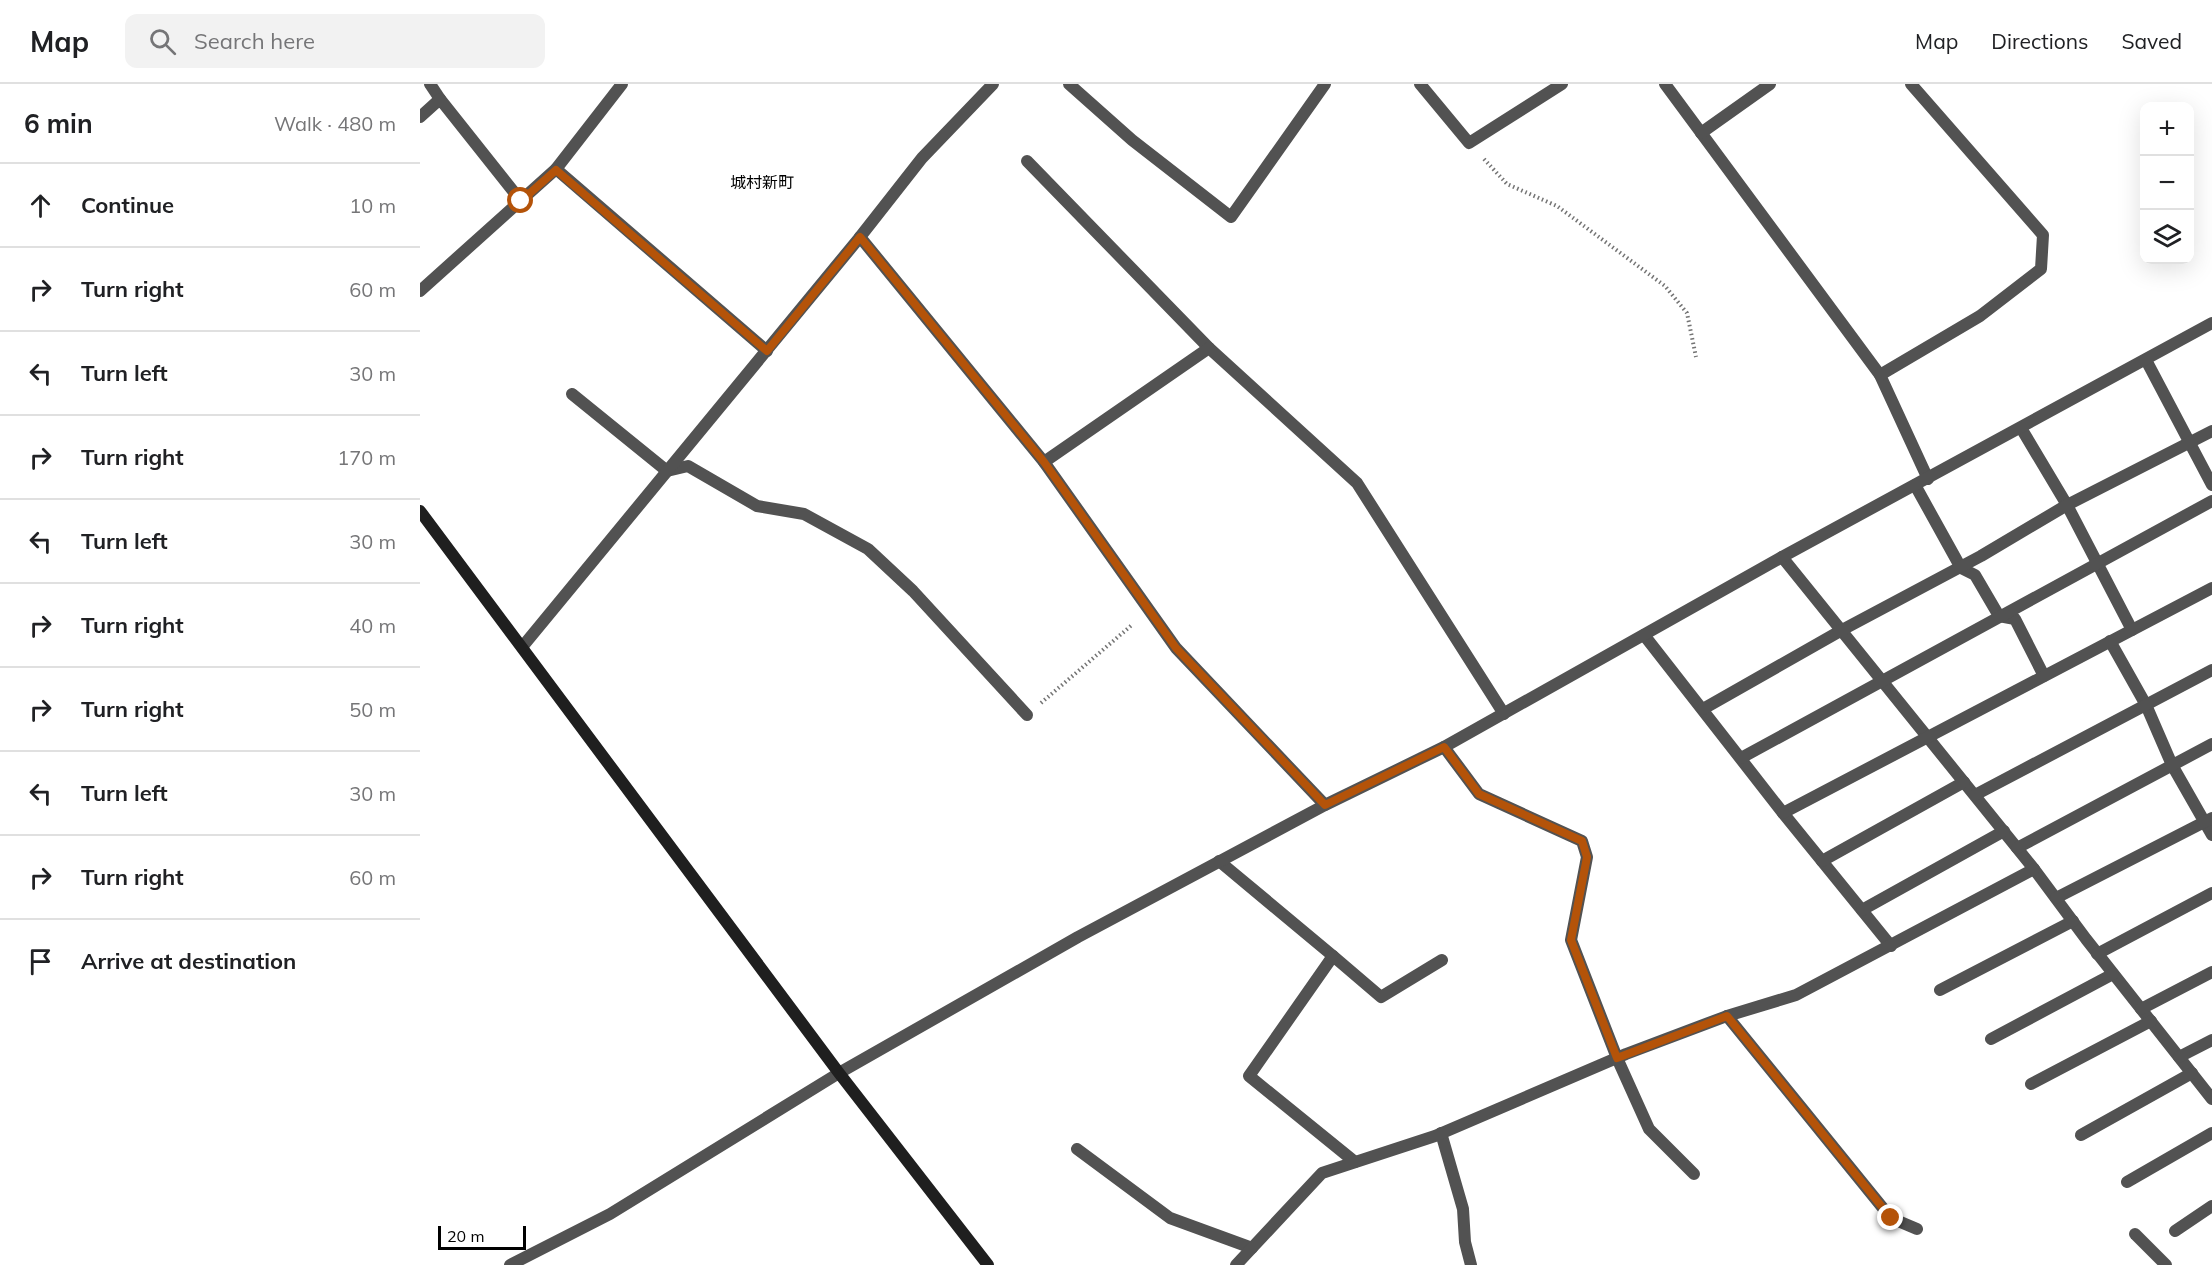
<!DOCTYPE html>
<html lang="en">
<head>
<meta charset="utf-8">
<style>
  :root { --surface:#fff; --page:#f2f2f2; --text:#202124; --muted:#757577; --line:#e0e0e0 }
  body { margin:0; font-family:Mulish,"Noto Sans JP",sans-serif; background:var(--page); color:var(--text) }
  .controls { position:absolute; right:18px; top:18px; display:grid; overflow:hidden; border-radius:12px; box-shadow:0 6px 24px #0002 }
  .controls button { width:54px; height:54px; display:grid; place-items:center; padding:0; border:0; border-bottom:2px solid var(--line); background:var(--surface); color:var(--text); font:30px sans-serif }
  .scale { position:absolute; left:18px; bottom:15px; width:88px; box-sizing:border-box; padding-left:6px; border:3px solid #000; border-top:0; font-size:16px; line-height:21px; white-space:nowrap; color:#000; -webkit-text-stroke:4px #fff; paint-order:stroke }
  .stop { position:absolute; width:18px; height:18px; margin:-14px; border:4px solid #b45309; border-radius:50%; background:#fff }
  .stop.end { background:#b45309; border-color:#fff; box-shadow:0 2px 6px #0008 }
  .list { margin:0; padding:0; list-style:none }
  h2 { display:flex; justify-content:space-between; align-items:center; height:78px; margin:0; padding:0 24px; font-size:26px }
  h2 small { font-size:20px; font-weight:400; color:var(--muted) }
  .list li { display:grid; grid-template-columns:39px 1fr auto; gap:18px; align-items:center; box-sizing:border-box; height:84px; padding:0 24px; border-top:2px solid var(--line) }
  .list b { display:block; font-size:22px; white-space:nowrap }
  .list em { font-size:20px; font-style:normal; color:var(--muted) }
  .icon { flex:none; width:33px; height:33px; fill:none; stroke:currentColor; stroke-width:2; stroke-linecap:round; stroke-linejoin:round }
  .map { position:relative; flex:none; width:1792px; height:1181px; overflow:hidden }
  header { display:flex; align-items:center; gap:36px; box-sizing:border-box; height:84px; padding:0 30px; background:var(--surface); border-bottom:2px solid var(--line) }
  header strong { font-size:28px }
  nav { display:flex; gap:33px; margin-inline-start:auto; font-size:21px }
  .search { width:420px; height:54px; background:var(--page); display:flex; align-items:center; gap:15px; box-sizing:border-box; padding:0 21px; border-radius:12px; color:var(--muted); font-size:22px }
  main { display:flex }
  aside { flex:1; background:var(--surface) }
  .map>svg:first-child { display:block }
</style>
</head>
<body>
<header>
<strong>Map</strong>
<div class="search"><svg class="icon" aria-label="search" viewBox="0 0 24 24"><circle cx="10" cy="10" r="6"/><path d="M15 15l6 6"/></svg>Search here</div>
<nav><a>Map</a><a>Directions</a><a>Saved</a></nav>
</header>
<main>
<aside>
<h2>6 min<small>Walk · 480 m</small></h2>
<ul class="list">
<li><svg class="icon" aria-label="ahead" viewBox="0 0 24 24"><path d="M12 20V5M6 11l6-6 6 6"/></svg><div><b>Continue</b></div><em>10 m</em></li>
<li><svg class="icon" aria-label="right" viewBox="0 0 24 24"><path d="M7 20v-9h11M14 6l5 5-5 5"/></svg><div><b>Turn right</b></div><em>60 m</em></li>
<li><svg class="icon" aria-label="left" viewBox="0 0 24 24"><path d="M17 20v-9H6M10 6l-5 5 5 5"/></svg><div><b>Turn left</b></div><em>30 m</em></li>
<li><svg class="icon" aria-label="right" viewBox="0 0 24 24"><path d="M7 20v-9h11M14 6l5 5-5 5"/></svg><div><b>Turn right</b></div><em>170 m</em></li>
<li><svg class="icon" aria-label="left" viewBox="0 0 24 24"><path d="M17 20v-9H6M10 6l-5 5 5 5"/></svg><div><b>Turn left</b></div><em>30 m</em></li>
<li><svg class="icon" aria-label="right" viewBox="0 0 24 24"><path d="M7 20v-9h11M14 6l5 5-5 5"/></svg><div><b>Turn right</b></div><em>40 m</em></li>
<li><svg class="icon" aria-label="right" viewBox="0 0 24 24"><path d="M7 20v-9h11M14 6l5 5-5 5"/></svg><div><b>Turn right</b></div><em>50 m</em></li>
<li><svg class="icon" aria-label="left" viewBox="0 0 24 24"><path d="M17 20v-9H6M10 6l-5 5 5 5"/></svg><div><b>Turn left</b></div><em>30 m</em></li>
<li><svg class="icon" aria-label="right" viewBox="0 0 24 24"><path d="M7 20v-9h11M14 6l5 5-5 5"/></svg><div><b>Turn right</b></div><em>60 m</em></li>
<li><svg class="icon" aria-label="arrive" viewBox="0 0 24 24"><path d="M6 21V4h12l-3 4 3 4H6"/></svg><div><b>Arrive at destination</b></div></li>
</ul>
</aside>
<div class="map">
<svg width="1792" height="1181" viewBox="0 0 1792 1181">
  <rect width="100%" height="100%" fill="#fff"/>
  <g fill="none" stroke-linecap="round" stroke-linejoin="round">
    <g stroke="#747474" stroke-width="4" stroke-dasharray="1.5 3" stroke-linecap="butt">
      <path d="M1064 75 1087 100 1137 122 1245 202 1267 229 1276 273"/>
      <path d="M621 619 713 540"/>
    </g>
    <g stroke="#525252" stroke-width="12">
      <path d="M10 0 20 15"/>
      <path d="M649 0 712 56 811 133 905 0"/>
      <path d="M1000 0 1049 59 1142 0"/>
      <path d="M1245 0 1460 291 1508 395"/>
      <path d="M0 33 20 15 101 117"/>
      <path d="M1281 49 1350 0"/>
      <path d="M607 77 789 264"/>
      <path d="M136 85 347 267"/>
      <path d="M440 153 624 378 756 564 905 721"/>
      <path d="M0 207 136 85 202 0"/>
      <path d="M1726 276 1792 401"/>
      <path d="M1460 291 1560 232 1621 185 1623 151 1491 0"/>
      <path d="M152 310 247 387 268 382 337 422 384 430 448 465 493 507 607 631"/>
      <path d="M1601 344 1647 421 1712 546"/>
      <path d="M624 378 789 264 937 399 1084 630"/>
      <path d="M1495 401 1541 484 1555 491 1579 532 1595 535 1624 592"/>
      <path d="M1362 473 1614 785 1666 855 1792 1015"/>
      <path d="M1224 551 1363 729 1471 862"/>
      <path d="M1690 557 1726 621 1752 681 1792 751"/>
      <path d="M103 562 440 153 502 74 573 0"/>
      <path d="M1283 625 1422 546 1561 472 1647 421 1792 347"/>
      <path d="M1024 663 1059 710 1162 757 1167 773 1151 856 1197 974 1229 1045 1274 1090"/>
      <path d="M1321 674 1792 417"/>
      <path d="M1555 711 1792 586"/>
      <path d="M1363 729 1792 504"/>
      <path d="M1597 764 1792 660"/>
      <path d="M799 777 913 872"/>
      <path d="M1402 777 1544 698"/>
      <path d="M1636 814 1792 734"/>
      <path d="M1442 826 1584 747"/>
      <path d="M1677 870 1792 809"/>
      <path d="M1520 906 1653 837"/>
      <path d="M1721 925 1792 888"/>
      <path d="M1307 932 1471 1134 1497 1145"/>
      <path d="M1571 955 1693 890"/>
      <path d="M1759 973 1792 956"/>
      <path d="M1611 1000 1731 937"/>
      <path d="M1021 1049 1043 1125 1045 1158 1051 1181"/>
      <path d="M1661 1051 1772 989"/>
      <path d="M657 1065 750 1134 832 1164"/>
      <path d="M935 1078 829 992 913 872 961 913 1022 876"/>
      <path d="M1707 1098 1792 1049"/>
      <path d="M1755 1147 1792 1122"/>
      <path d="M1715 1150 1746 1181"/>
      <path d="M90 1181 190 1130 419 989 658 853 905 721 1024 663 1362 473 1792 239"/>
      <path d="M816 1181 902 1089 1015 1052 1206 970 1307 932 1376 911 1614 785"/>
    </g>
    <path stroke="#1f1f1f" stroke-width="12" d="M0 427 419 989 568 1181"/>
  </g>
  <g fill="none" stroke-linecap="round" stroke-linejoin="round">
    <path stroke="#b45309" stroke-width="8" d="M101 117 136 86 347 267 440 153 624 378 756 564 905 721 1024 663 1059 710 1162 757 1167 773 1151 856 1197 974 1307 932 1471 1134"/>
  </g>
  <g text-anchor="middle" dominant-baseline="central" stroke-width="6" stroke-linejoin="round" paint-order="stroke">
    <g font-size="16" fill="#000" stroke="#fff">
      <text x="342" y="98">城村新町</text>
    </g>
  </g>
</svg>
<div class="controls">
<button>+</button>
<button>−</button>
<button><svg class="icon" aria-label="layers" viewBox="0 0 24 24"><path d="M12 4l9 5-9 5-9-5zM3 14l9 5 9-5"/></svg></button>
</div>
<div class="scale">20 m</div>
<div class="stop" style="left:101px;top:117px"></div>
<div class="stop end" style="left:1471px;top:1134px"></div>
</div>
</main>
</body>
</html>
